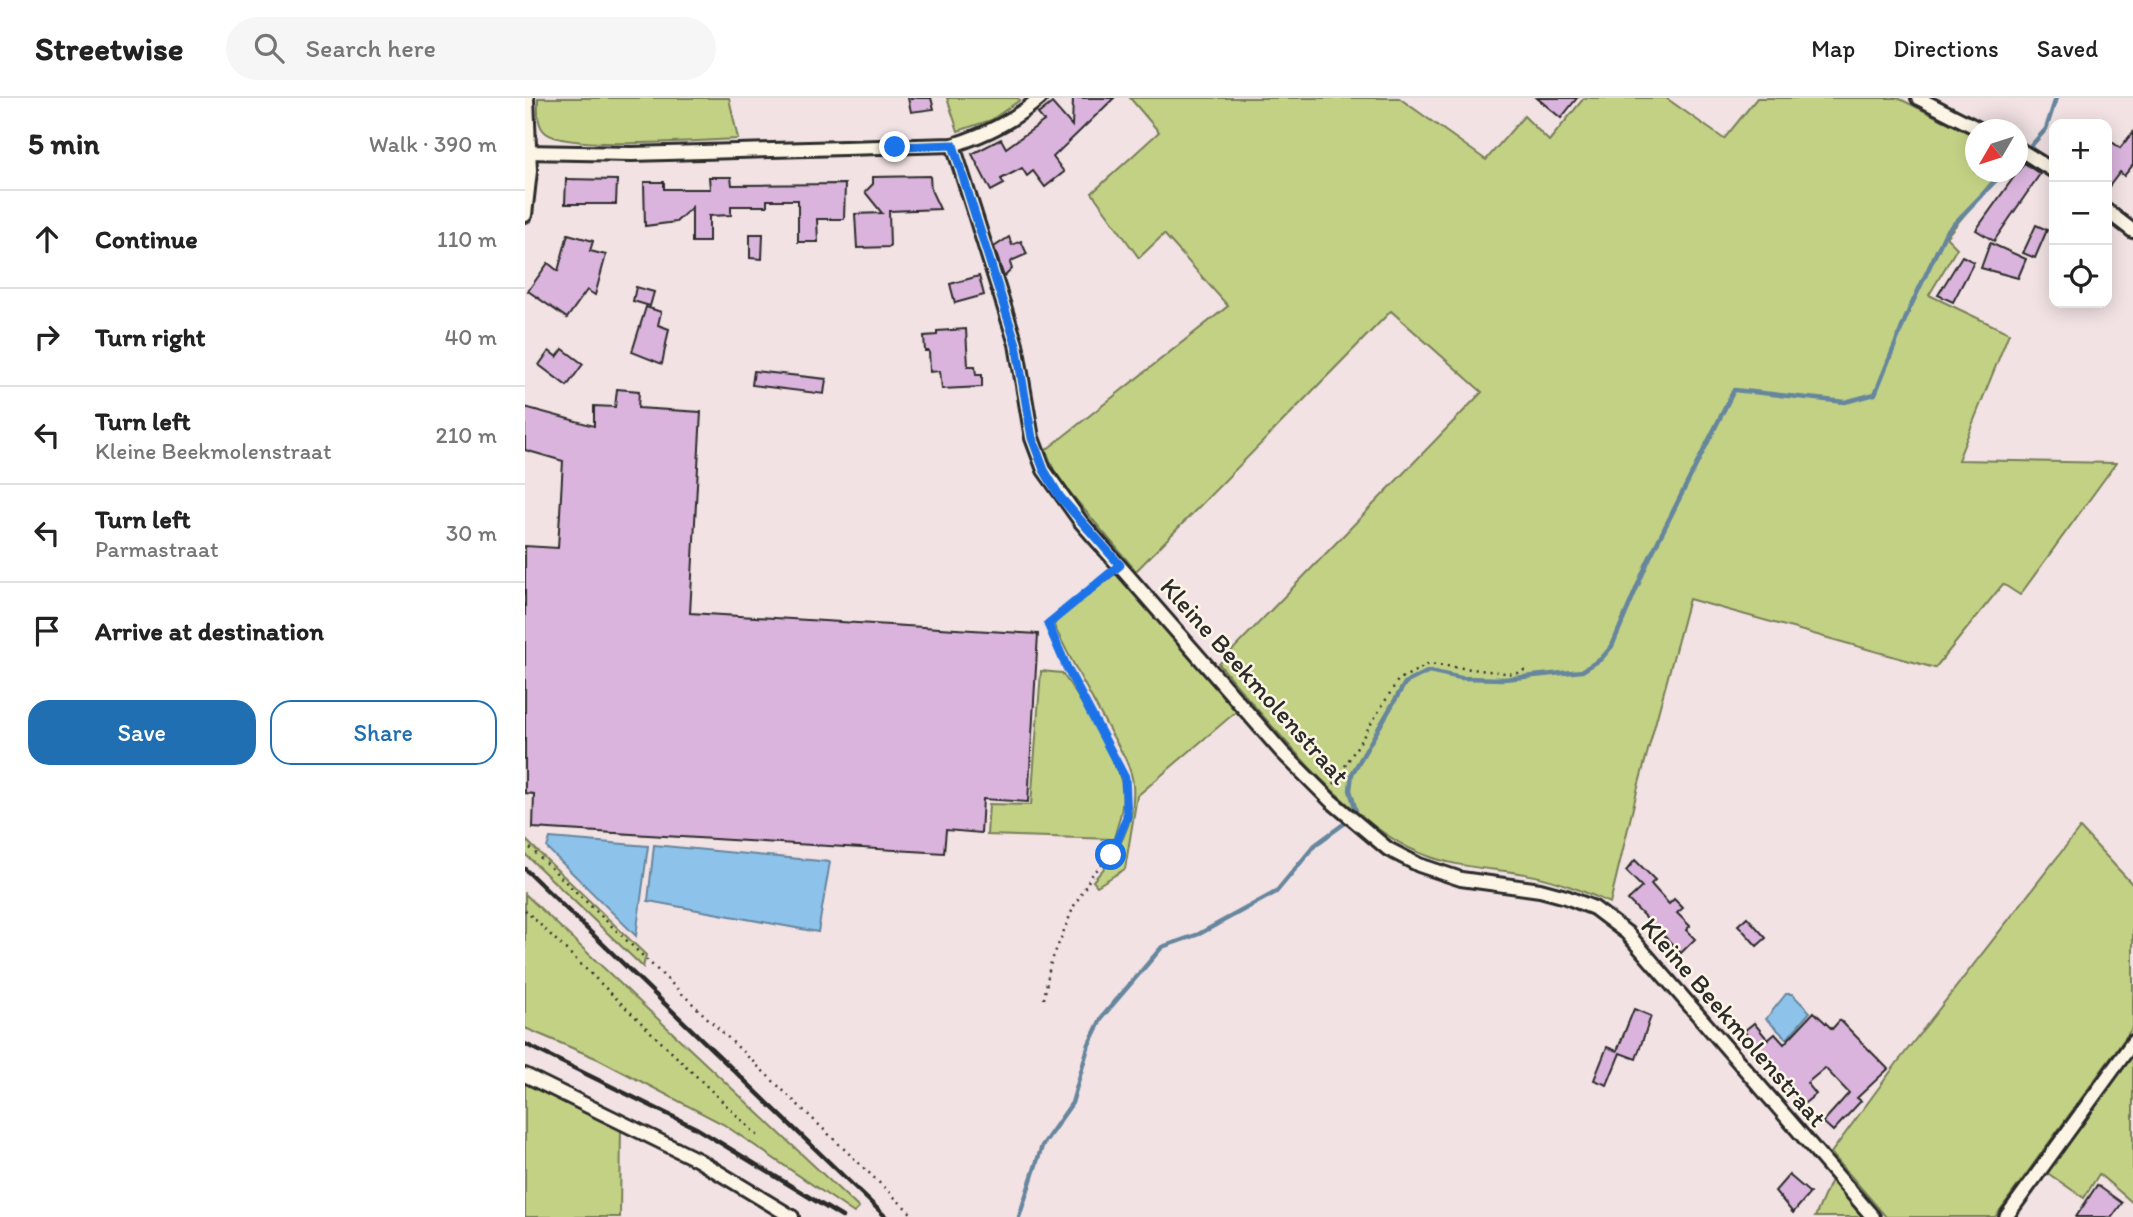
<!DOCTYPE html>
<html lang="en">
<head>
<meta charset="utf-8">
<style>
  :root { --surface:#fff; --page:#f6f6f6; --text:#222; --muted:#767676; --line:#e0e0e0; --accent:#1f6fb2 }
  body { margin:0; font-family:Itim,sans-serif; background:var(--page); color:var(--text) }
  .controls { position:absolute; right:21px; top:21px; display:grid; overflow:hidden; border-radius:14px; box-shadow:0 4px 18px #0003 }
  .controls button { width:63px; height:63px; display:grid; place-items:center; padding:0; border:0; border-bottom:2px solid var(--line); background:var(--surface); color:var(--text); font:35px sans-serif }
  .compass { position:absolute; left:1440px; top:21px; width:63px; height:63px; border-radius:50%; background:var(--surface); box-shadow:0 4px 18px #0003; rotate:231deg }
  .stop { position:absolute; width:21px; height:21px; margin:-16px; border:5px solid #1a73e8; border-radius:50%; background:#fff }
  .stop.end { background:#1a73e8; border-color:#fff; box-shadow:0 2px 7px #0008 }
  .list { margin:0; padding:0; list-style:none }
  h2 { display:flex; justify-content:space-between; align-items:center; height:91px; margin:0; padding:0 28px; font-size:30px }
  h2 small { font-size:23px; font-weight:400; color:var(--muted) }
  .list li { display:grid; grid-template-columns:46px 1fr auto; gap:21px; align-items:center; box-sizing:border-box; height:98px; padding:0 28px; border-top:2px solid var(--line) }
  .list b { display:block; font-size:26px; white-space:nowrap }
  .list p { margin:0; font-size:23px; white-space:nowrap; color:var(--muted) }
  .list em { font-size:23px; font-style:normal; color:var(--muted) }
  .actions { display:flex; gap:14px; padding:21px 28px }
  .actions a { flex:1; padding:16px 0; border:2px solid var(--accent); border-radius:21px; text-align:center; font-size:24px; color:var(--accent) }
  .actions .main { background:var(--accent); color:#fff }
  .icon { flex:none; width:38px; height:38px; fill:none; stroke:currentColor; stroke-width:2; stroke-linecap:round; stroke-linejoin:round }
  .map { position:relative; flex:none; width:1608px; height:1119px; overflow:hidden }
  header { display:flex; align-items:center; gap:42px; box-sizing:border-box; height:98px; padding:0 35px; background:var(--surface); border-bottom:2px solid var(--line) }
  header strong { font-size:33px }
  nav { display:flex; gap:38px; margin-inline-start:auto; font-size:24px }
  .search { width:490px; height:63px; background:var(--page); display:flex; align-items:center; gap:18px; box-sizing:border-box; padding:0 24px; border-radius:38px; color:var(--muted); font-size:26px }
  main { display:flex }
  aside { flex:1; background:var(--surface) }
  .map>svg:first-child { display:block }
</style>
</head>
<body>
<header>
<strong>Streetwise</strong>
<div class="search"><svg class="icon" aria-label="search" viewBox="0 0 24 24"><circle cx="10" cy="10" r="6"/><path d="M15 15l6 6"/></svg>Search here</div>
<nav><a>Map</a><a>Directions</a><a>Saved</a></nav>
</header>
<main>
<aside>
<h2>5 min<small>Walk · 390 m</small></h2>
<ul class="list">
<li><svg class="icon" aria-label="ahead" viewBox="0 0 24 24"><path d="M12 20V5M6 11l6-6 6 6"/></svg><div><b>Continue</b></div><em>110 m</em></li>
<li><svg class="icon" aria-label="right" viewBox="0 0 24 24"><path d="M7 20v-9h11M14 6l5 5-5 5"/></svg><div><b>Turn right</b></div><em>40 m</em></li>
<li><svg class="icon" aria-label="left" viewBox="0 0 24 24"><path d="M17 20v-9H6M10 6l-5 5 5 5"/></svg><div><b>Turn left</b><p>Kleine Beekmolenstraat</p></div><em>210 m</em></li>
<li><svg class="icon" aria-label="left" viewBox="0 0 24 24"><path d="M17 20v-9H6M10 6l-5 5 5 5"/></svg><div><b>Turn left</b><p>Parmastraat</p></div><em>30 m</em></li>
<li><svg class="icon" aria-label="arrive" viewBox="0 0 24 24"><path d="M6 21V4h12l-3 4 3 4H6"/></svg><div><b>Arrive at destination</b></div></li>
</ul>
<div class="actions"><a class="main">Save</a><a>Share</a></div>
</aside>
<div class="map">
<svg width="1608" height="1119" viewBox="0 0 1608 1119">
  <rect width="100%" height="100%" fill="#f2e2e3"/>
  <filter id="ink" filterUnits="userSpaceOnUse"><feTurbulence type="fractalNoise" baseFrequency=".0143" numOctaves="2"/><feDisplacementMap in="SourceGraphic" scale="14" xChannelSelector="R" yChannelSelector="G"/><feConvolveMatrix kernelMatrix="1 2 1 2 8 2 1 2 1" color-interpolation-filters="sRGB"/></filter>
  <g filter="url(#ink)">
    <g fill="#c3d185" stroke="#777e58" stroke-width="2">
      <path d="M13 0H204L213 41C178 42 43 53 21 35 11 27 13 12 13 0Z"/>
      <path d="M422 0H492L495 2 466 22 433 33Z"/>
      <path d="M605 0H874L961 62 999 18 1024 43 1059 0H1141L1199 41 1232 0H1373L1450 38V74H1475L1421 139 1432 150 1404 197 1484 235 1433 362 1591 365 1495 497 1478 486 1410 570 1164 501 1112 693 1085 805C1061 794 1037 784 1010 778 972 770 932 771 895 755 827 728 742 623 694 566L957 294 866 213 611 473 531 378 521 352 703 208 639 136 614 160 567 95 634 34Z"/>
      <path d="M595 476 712 613 612 698 600 771 572 788 568 783C592 757 611 724 608 687 607 667 591 645 582 628 564 595 546 562 529 528L531 521 588 477Z"/>
      <path d="M516 573 537 575C555 600 595 662 598 692 599 709 593 725 589 741L462 737 464 706 506 707Z"/>
      <path d="M1555 730 1608 787V929L1470 1119H1361L1306 1055 1372 965Z"/>
      <path d="M0 741 121 857 118 869 0 756Z"/>
      <path d="M0 796 334 1110 329 1115 198 1026 73 961 0 930Z"/>
      <path d="M1608 952V1105L1574 1076 1559 1100 1521 1074Z"/>
      <path d="M0 981 96 1024 95 1119H0Z"/>
      <path d="M1308 1077 1344 1119H1290Z"/>
    </g>
    <g fill="#8dc3eb" stroke="#66869e" stroke-width="2">
      <path d="M25 740 123 748 111 838 22 750Z"/>
      <path d="M129 747 305 764 293 834 123 803Z"/>
      <path d="M1261 896H1267L1285 914 1262 941 1241 921Z"/>
    </g>
    <g fill="none" stroke-linecap="round" stroke-linejoin="round">
      <g stroke="#66869e" stroke-width="4.5">
        <path d="M1505 49 1521 31 1531 0"/>
        <path d="M831 713 825 692 827 676 880 585 904 573 936 580 979 581 1057 573 1076 561 1087 548 1123 463 1209 292 1320 304 1350 296 1384 212 1421 134 1479 74"/>
        <path d="M494 1119 517 1048 547 1005 564 946 577 919 637 849 674 836 751 794 790 747 820 725"/>
      </g>
    </g>
    <g fill="#dab4dd" stroke="#2b2b2b" stroke-width="2">
      <path d="M383 0H406L409 11 386 14Z"/>
      <path d="M548 0H589L528 59 539 74 520 89 508 73 502 78 497 70 476 81 479 86 466 93 447 56 476 41 481 50 519 23 513 16 527 5 547 28Z"/>
      <path d="M1012 0H1052L1036 20Z"/>
      <path d="M1608 34V67L1599 78 1595 74 1582 91V40L1595 50Z"/>
      <path d="M1499 65 1515 76 1469 143 1451 132Z"/>
      <path d="M405 78 406 92 415 111 364 113 365 149 332 150 330 116 357 115 340 94 348 86V79Z"/>
      <path d="M184 79H206L207 87 320 86 319 121H292L293 144H273V102H242V108H206V117L184 118V144H167V109L151 124 120 128 119 84H139V91H185Z"/>
      <path d="M41 81 92 82 91 106H40Z"/>
      <path d="M1511 127 1522 132 1510 160 1498 155Z"/>
      <path d="M43 136 68 143 65 153 81 157 70 197 62 192 42 220 3 193 23 165 33 173Z"/>
      <path d="M225 136H238L237 161 225 160Z"/>
      <path d="M484 139 487 147 496 143 502 156 488 162 485 165 487 171 479 179 469 149Z"/>
      <path d="M1465 145 1501 161 1493 180 1456 170Z"/>
      <path d="M1437 158 1449 164 1428 204 1413 197Z"/>
      <path d="M454 178 459 197 430 205 425 186Z"/>
      <path d="M111 189 129 194 125 208 108 203Z"/>
      <path d="M121 209 136 214 133 227 144 231 137 266 107 254Z"/>
      <path d="M441 231 443 268H450L451 277H457V289L417 291 415 273 405 274 404 253H400L399 238 412 237V233Z"/>
      <path d="M38 251 58 266 42 288 14 267 24 253 32 259Z"/>
      <path d="M229 273 301 281 299 296 227 287Z"/>
      <path d="M92 291 114 293 113 310 176 314 165 515 513 536 503 704 458 701 456 735 421 732 419 755 8 730 9 696 0 695V448L33 450 38 363 0 352V309L69 328V308L90 309Z"/>
      <path d="M1110 762 1130 782 1126 786 1144 806 1149 801 1158 810 1152 815 1165 828 1161 832 1170 841 1156 855 1103 802 1117 789 1101 773Z"/>
      <path d="M1222 819 1241 840 1232 848 1213 827Z"/>
      <path d="M1109 911 1126 918 1111 961 1095 955 1082 987 1069 982 1082 949 1092 953Z"/>
      <path d="M1289 914 1307 931 1315 922 1363 971 1332 1000 1336 1003 1308 1033 1298 1024 1324 995 1300 970 1282 985 1291 996 1276 1008 1219 933 1229 925 1243 942 1250 936 1259 946Z"/>
      <path d="M1264 1077 1285 1095 1268 1115 1250 1093Z"/>
      <path d="M1572 1087 1597 1105 1587 1119H1551Z"/>
    </g>
    <g fill="none" stroke-linecap="round" stroke-linejoin="round">
      <g stroke="#2b2b2b" stroke-width="18">
        <g id="street">
          <path d="M1393 0 1456 32"/>
          <path d="M428 47 491 246 507 340 519 372 556 424 757 654 806 703 863 751 894 767 936 781 1015 792 1041 799 1069 810 1102 835 1348 1119"/>
          <path d="M1492 50 1529 73"/>
          <path d="M0 54 107 56 428 47C462 36 488 23 515 0"/>
          <path d="M1582 113 1608 133"/>
          <path d="M0 117 5 73 2 0"/>
          <path d="M0 977 173 1062 267 1119"/>
          <path d="M1481 1119 1608 944"/>
        </g>
      </g>
      <g stroke="#2b2b2b" stroke-width="2.5" stroke-dasharray="2 5" stroke-linecap="butt">
        <path d="M809 686 873 582 904 566 989 576 1002 571"/>
        <path d="M0 745 390 1119"/>
        <path d="M0 812 233 1038"/>
        <path d="M519 901 525 867 549 808 567 777 586 757 602 719 600 680 542 570 523 526 584 476"/>
      </g>
      <use href="#street" stroke="#fcf5e5" stroke-width="12"/>
      <g stroke="#2b2b2b" stroke-width="4.5">
        <path d="M0 771 361 1119"/>
        <path d="M0 946 171 1030 317 1119"/>
      </g>
    </g>
  </g>
  <g fill="none" stroke-linecap="round" stroke-linejoin="round" filter="url(#ink)">
    <path stroke="#1a73e8" stroke-width="9" d="M370 49 428 47 491 246 507 340 519 372 535 399 595 467 523 526 542 570 600 680 602 719 586 757"/>
  </g>
  <g text-anchor="middle" dominant-baseline="central" stroke-width="5" stroke-linejoin="round" paint-order="stroke">
    <g font-size="26" fill="#2b2b2b" stroke="#fcf5e5">
      <text transform="translate(730 583) rotate(48)">Kleine Beekmolenstraat</text>
      <text transform="translate(1209 924) rotate(49)">Kleine Beekmolenstraat</text>
    </g>
  </g>
</svg>
<div class="controls">
<button>+</button>
<button>−</button>
<button><svg class="icon" aria-label="locate" viewBox="0 0 24 24"><circle cx="12" cy="12" r="6"/><path d="M12 2v4M12 18v4M2 12h4M18 12h4"/></svg></button>
</div>
<svg class="compass" viewBox="-18 -18 36 36"><path d="M0-13l5 13h-10z" fill="#e53935"/><path d="M0 13l5-13h-10z" fill="#767676"/></svg>
<div class="stop" style="left:586px;top:757px"></div>
<div class="stop end" style="left:370px;top:49px"></div>
</div>
</main>
</body>
</html>
